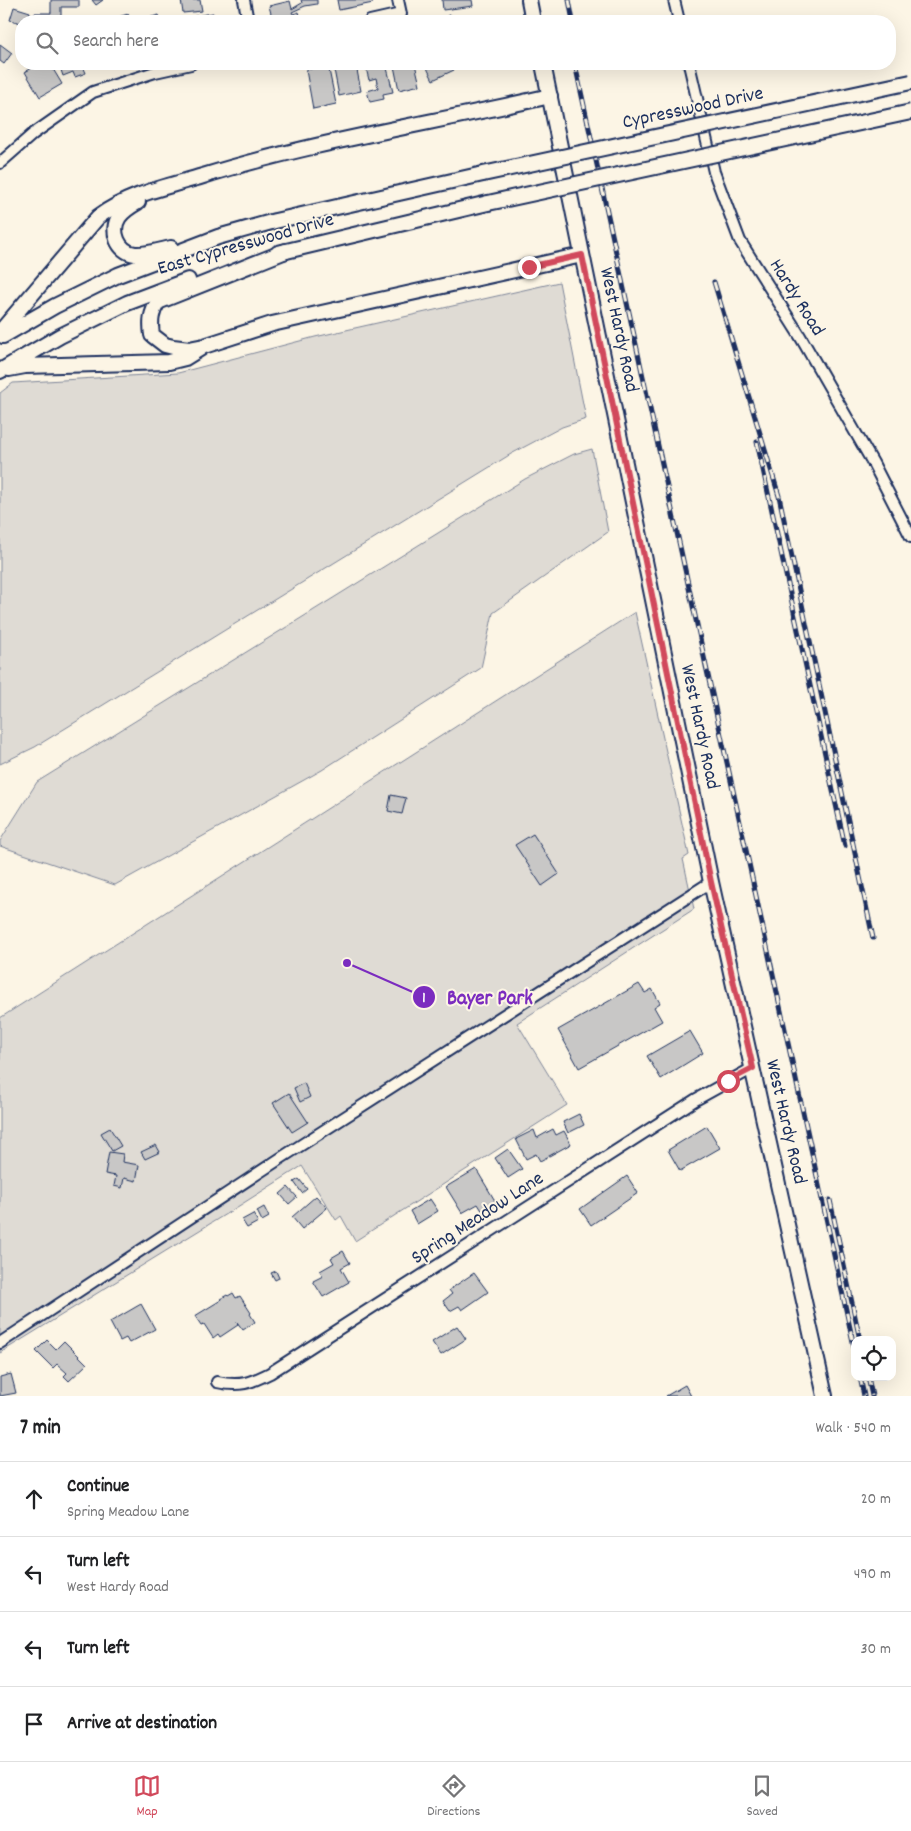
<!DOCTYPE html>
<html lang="en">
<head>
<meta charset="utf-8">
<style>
  :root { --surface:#fff; --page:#f6f6f6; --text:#202124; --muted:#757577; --line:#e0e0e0; --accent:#d1495b }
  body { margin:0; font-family:Dekko,sans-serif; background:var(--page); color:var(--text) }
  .controls { position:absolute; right:15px; bottom:15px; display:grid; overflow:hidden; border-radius:10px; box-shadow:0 5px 20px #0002 }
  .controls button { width:45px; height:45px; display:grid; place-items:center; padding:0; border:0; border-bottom:1px solid var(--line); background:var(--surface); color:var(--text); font:25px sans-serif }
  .stop { position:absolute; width:15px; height:15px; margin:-11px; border:4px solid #d1495b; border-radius:50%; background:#fff }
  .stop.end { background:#d1495b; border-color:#fff; box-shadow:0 1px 5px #0008 }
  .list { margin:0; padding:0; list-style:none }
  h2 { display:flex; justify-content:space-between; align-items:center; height:65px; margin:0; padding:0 20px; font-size:21px }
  h2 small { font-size:16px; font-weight:400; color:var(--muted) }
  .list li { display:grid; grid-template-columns:32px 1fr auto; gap:15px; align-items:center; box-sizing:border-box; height:75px; padding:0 20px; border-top:1px solid var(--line) }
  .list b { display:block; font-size:19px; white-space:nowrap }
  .list p { margin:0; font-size:16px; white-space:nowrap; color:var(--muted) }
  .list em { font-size:16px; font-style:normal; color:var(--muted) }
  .icon { flex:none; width:28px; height:28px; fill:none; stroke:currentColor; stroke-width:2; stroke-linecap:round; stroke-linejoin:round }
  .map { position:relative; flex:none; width:911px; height:1396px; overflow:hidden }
  .search { position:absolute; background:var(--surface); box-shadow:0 5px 20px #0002; left:15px; right:15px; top:15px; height:55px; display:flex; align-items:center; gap:12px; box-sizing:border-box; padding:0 18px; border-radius:20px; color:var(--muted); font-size:19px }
  .sheet { height:365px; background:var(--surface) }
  nav { display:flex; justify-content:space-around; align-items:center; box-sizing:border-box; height:70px; border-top:1px solid var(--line); background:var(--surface); font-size:14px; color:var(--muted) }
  nav a { display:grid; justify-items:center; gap:2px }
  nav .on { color:var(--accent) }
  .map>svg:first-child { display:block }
</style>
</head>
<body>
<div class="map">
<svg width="911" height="1396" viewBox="0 0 911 1396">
  <rect width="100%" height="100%" fill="#fcf5e5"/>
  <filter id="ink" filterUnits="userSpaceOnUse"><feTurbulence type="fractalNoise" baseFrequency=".02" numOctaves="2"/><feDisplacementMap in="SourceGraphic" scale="10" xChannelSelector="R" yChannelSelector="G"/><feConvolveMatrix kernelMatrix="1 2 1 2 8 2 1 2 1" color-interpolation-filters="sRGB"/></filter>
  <g filter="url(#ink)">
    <g fill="#dfdbd4" stroke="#7d8599">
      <path d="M559 282 586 419 562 427 511 454 35 747 0 764V393L13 383 178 373 315 337Z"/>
      <path d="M592 449 608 532 493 613 481 668 322 770 115 885 0 846V841L37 782 525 479 574 454Z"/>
      <path d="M635 612 689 855 683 859 694 909 517 1023 567 1105 355 1241 341 1216 336 1220 302 1166 234 1209 0 1353V1018Z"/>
    </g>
    <g fill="#c8c7c6" stroke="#1b2f5e">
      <path d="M51 0H79V7H61V16H48V21H35V13H51Z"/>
      <path d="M92 0H103L96 5Z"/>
      <path d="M181 0H200L202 11 183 13Z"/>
      <path d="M301 0H317V4L305 6 292 12 293 14 299 12 301 19 290 21H273L269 6 290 1 292 9 302 3Z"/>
      <path d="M337 0H372L373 3 339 10Z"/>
      <path d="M442 0H472L473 6 443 10Z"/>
      <path d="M14 7 30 12 28 21H21V23L10 20Z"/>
      <path d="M213 13 214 21H174V20Z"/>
      <path d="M128 14 131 21H116L115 18Z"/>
      <path d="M159 15 161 21H137Z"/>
      <path d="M448 15 464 21H445Z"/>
      <path d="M0 44 12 53 4 64 0 61Z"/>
      <path d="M39 64H50L62 84 40 97 25 72Z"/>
      <path d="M59 64H82L86 73 75 77 73 72 63 76Z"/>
      <path d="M333 64H347L348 67 356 65 361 91 339 96Z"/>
      <path d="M365 64H386L393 92 383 94 384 99 370 102 367 91 378 88 376 78 369 80Z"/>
      <path d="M402 64H415L420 85 399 90 394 66Z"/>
      <path d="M425 64H451L454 70 433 80Z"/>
      <path d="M328 65 336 104 313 109 306 70Z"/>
      <path d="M391 795 406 798 402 814 388 811Z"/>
      <path d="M533 834 559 874 542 886 515 845Z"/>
      <path d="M639 984 645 993 652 989 660 1003 654 1007 662 1021 579 1068 558 1030Z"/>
      <path d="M690 1031 703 1053 661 1079 647 1056Z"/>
      <path d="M304 1083 310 1097 300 1102 294 1088Z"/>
      <path d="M289 1093 308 1122 292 1132 273 1103Z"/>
      <path d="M579 1114 584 1125 568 1133 563 1122Z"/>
      <path d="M707 1126 720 1148 680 1171 668 1150Z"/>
      <path d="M110 1128 121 1146 112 1151 101 1133Z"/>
      <path d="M553 1129 556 1135 564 1131 571 1144 540 1161 536 1154 526 1159 516 1139 534 1130 537 1138Z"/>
      <path d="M156 1145 160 1152 145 1159 141 1152Z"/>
      <path d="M508 1149 522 1169 508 1178 495 1158Z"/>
      <path d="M109 1152 123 1154 122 1162 139 1165 136 1181 124 1178 122 1188 114 1186 116 1176 105 1174Z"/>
      <path d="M476 1169 497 1204 483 1212 478 1204 462 1213 446 1187Z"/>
      <path d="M627 1176 638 1193 591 1225 580 1209Z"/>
      <path d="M299 1179 307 1189 302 1193 294 1182Z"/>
      <path d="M288 1187 297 1197 289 1204 280 1194Z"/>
      <path d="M316 1196 327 1208 302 1229 292 1217Z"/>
      <path d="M430 1199 438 1211 417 1224 410 1211Z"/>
      <path d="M264 1207 269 1217 262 1221 257 1211Z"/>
      <path d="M253 1214 258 1222 247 1228 242 1220Z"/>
      <path d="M343 1251 350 1263 341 1268 349 1282 323 1297 313 1281 323 1276 320 1271 334 1263 331 1258Z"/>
      <path d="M276 1271 279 1278 275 1280 271 1273Z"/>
      <path d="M474 1273 488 1292 462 1310 459 1306 450 1311 443 1301 452 1294 449 1290Z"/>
      <path d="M233 1293 236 1298 240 1296 251 1313 250 1314 255 1322 243 1330 237 1322 238 1325 220 1337 218 1334 213 1338 204 1324 201 1325 195 1316 221 1300 220 1299 227 1295 228 1296Z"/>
      <path d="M141 1304 155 1329 129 1343 126 1338 120 1341 110 1322Z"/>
      <path d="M457 1326 466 1339 441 1355 432 1342Z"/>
      <path d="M47 1340 56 1349 64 1341 87 1364 69 1381 64 1376 67 1373 57 1364 53 1368 36 1351Z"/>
      <path d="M11 1374 16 1393 0 1396V1377Z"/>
      <path d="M685 1385 691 1396H666Z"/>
    </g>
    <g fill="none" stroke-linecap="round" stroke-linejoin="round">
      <g stroke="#1b2f5e" stroke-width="14">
        <g id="minor">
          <path d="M244 0 248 21"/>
          <path d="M674 0 679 21"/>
          <path d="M370 21 401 14 398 0"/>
          <path d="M689 64 714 172 740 241 800 336 873 463 911 537"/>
          <path d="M0 163 33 134 93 92 155 72 191 64"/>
          <path d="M0 1343 281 1158 711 882"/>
          <path d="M217 1382C240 1387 250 1383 270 1373L695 1100 753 1068"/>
        </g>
      </g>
      <g stroke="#1b2f5e" stroke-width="18">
        <g id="secondary">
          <path d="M529 0 533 21"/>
          <path d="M543 64 711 882 825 1396"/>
          <path d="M138 202C131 206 124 210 119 217 110 231 118 252 135 254 147 255 160 250 171 248"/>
          <path d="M286 251 158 302C151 313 150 321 152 335L165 345 173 347 189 349 204 346 272 324 582 255"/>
          <path d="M278 253 488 203"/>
          <path d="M0 332 98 217C129 194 166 187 203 176 316 141 434 123 550 96"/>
          <path d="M3 336 55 306 118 275 218 237 275 221 483 174"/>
          <path d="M9 369 25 366 169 362 185 358 201 348"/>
          <path d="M0 371 60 336 127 303 188 280"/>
        </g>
      </g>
      <use href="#minor" stroke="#fcf5e5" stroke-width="10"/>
      <use href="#secondary" stroke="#fcf5e5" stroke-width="14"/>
      <g stroke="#1b2f5e" stroke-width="5">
        <g id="rail">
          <path d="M569 0 573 21"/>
          <path d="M575 64 855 1351"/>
          <path d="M714 282 779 496 873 938"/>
          <path d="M757 442 845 846"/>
          <path d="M830 1200 860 1340"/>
          <path d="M860 1377 864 1396"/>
          <path d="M868 1377 872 1396"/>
        </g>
      </g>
      <use href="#rail" stroke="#fcf5e5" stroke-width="3" stroke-dasharray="9" stroke-linecap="butt"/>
      <g stroke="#1b2f5e" stroke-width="18" stroke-linecap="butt">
        <g id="secondary-bridge">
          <path d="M483 174 911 82"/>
          <path d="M488 203 911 112"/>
        </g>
      </g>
      <use href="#secondary-bridge" stroke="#fcf5e5" stroke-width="14"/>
    </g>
  </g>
  <g fill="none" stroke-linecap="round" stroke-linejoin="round" filter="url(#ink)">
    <path stroke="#d1495b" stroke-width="6" d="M529 267 582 255 711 882 753 1068 728 1081"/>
  </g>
  <g text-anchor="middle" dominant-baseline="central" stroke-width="4" stroke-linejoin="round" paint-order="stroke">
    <g font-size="20" fill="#1b2f5e" stroke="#fcf5e5">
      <text transform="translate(693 109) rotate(-12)">Cypresswood Drive</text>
      <text transform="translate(246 245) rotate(-16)">East Cypresswood Drive</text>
      <text transform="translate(796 298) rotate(58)">Hardy Road</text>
      <text transform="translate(618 330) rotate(78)">West Hardy Road</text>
      <text transform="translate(699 727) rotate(78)">West Hardy Road</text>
      <text transform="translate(785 1122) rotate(77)">West Hardy Road</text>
      <text transform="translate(478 1219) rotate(-33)">Spring Meadow Lane</text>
    </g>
  </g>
  <path fill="none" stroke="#7b2cbf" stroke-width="2" d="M347 963L424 997"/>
  <g fill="#7b2cbf" stroke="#fcf5e5" stroke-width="2">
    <circle cx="347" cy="963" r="5"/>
    <circle cx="424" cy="997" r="12"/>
  </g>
  <g font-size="15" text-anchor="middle" font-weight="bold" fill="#fff">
    <text x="424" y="1002">1</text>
  </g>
  <g font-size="21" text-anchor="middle" font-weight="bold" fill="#7b2cbf" stroke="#fcf5e5" stroke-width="4" stroke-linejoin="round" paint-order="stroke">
    <text x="490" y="1004">Bayer Park</text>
  </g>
</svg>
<div class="controls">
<button><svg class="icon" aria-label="locate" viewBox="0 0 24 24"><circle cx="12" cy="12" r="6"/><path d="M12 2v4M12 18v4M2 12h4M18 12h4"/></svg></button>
</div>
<div class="stop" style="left:728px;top:1081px"></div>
<div class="stop end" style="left:529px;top:267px"></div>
<div class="search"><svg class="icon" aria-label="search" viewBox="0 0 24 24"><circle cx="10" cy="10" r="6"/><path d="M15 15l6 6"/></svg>Search here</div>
</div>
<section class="sheet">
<h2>7 min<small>Walk · 540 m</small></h2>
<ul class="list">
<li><svg class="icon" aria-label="ahead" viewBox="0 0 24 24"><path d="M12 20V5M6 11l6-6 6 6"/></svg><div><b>Continue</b><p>Spring Meadow Lane</p></div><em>20 m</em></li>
<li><svg class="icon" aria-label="left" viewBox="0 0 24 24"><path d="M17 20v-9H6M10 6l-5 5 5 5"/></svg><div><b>Turn left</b><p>West Hardy Road</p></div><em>490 m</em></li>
<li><svg class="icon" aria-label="left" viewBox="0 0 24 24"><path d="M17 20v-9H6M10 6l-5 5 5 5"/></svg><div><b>Turn left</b></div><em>30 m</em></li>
<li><svg class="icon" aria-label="arrive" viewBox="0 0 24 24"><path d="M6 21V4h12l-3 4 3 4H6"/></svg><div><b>Arrive at destination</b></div></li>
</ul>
</section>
<nav>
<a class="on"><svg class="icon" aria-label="map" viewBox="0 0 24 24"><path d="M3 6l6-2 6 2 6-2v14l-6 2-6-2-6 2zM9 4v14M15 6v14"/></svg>Map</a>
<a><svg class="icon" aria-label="directions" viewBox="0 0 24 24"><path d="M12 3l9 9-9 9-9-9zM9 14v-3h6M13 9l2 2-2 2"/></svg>Directions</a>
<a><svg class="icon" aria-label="saved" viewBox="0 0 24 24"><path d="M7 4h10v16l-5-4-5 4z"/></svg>Saved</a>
</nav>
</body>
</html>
